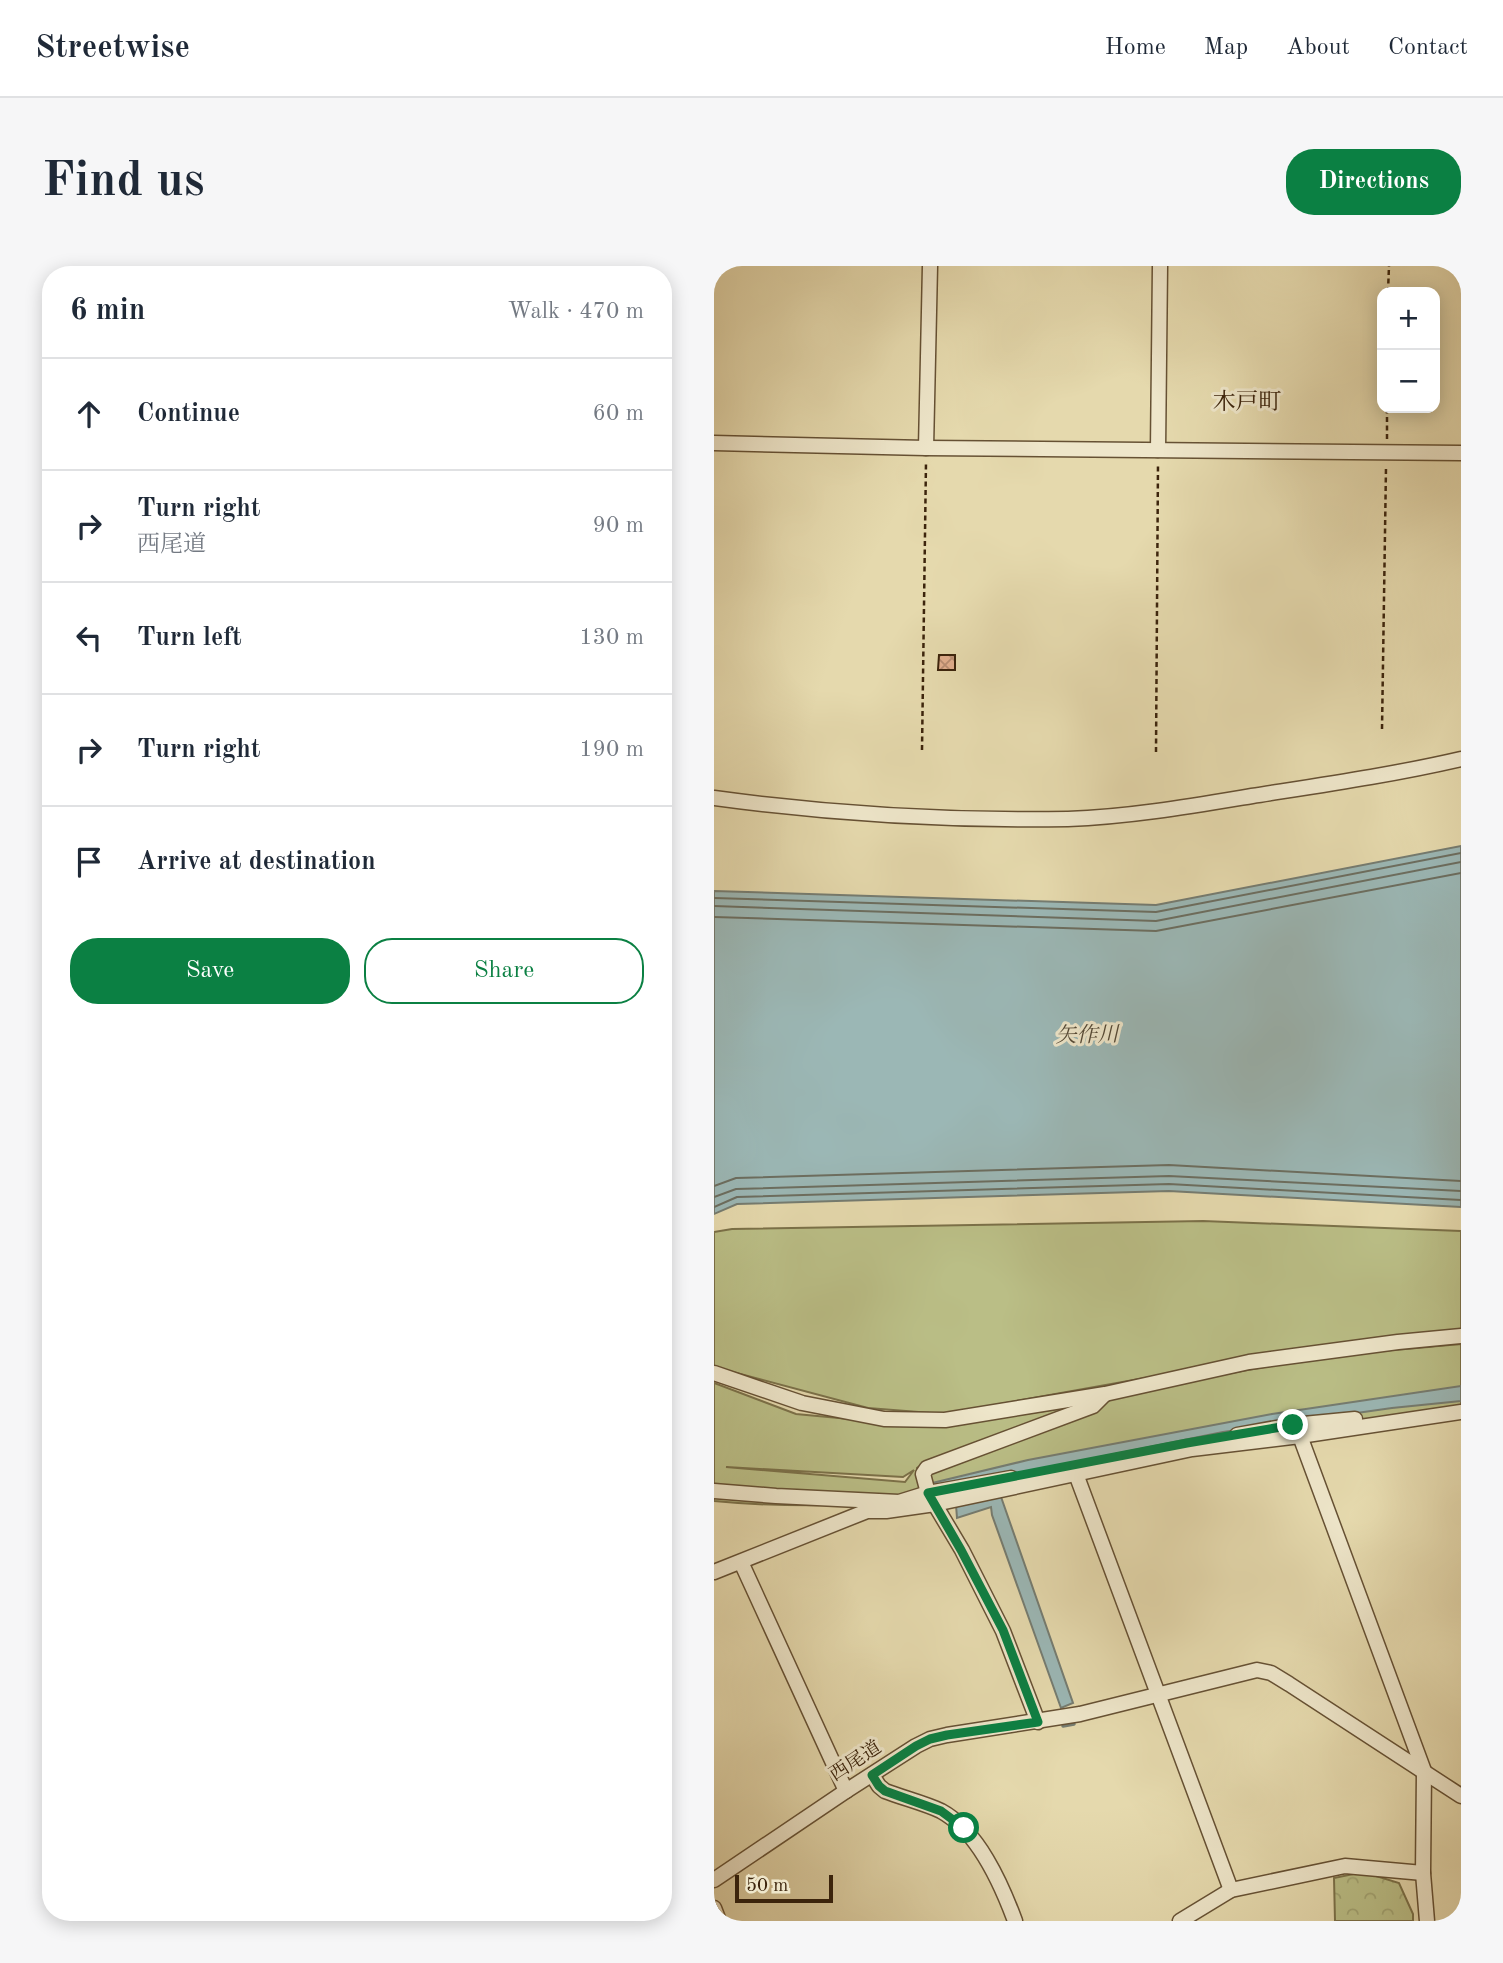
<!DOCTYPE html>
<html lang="en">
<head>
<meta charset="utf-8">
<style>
  :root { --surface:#fff; --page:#f6f6f7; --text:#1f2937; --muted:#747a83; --line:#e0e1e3; --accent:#0b8043 }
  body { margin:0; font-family:"Old Standard TT","Noto Serif JP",serif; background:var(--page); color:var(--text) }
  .controls { position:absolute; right:21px; top:21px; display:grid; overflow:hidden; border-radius:14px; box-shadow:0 4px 18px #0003 }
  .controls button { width:63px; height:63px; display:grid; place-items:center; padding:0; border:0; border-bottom:2px solid var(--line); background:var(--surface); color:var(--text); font:35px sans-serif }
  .scale { position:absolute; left:21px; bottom:18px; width:98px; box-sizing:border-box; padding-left:7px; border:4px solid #3c240c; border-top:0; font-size:19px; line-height:24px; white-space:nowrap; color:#3c240c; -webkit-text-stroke:5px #eee6ca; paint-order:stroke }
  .stop { position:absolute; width:21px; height:21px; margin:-16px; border:5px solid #0b8043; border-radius:50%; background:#fff }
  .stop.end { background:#0b8043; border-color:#fff; box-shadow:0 2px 7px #0008 }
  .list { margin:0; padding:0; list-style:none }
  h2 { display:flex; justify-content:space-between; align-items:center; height:91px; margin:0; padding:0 28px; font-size:30px }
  h2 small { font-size:23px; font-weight:400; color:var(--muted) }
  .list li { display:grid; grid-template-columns:46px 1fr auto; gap:21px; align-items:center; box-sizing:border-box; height:112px; padding:0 28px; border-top:2px solid var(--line) }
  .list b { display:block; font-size:26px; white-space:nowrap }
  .list p { margin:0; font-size:23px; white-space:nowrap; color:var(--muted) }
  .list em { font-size:23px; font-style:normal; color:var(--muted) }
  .actions { display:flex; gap:14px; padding:21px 28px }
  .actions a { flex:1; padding:16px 0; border:2px solid var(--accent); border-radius:28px; text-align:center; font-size:24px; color:var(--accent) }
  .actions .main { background:var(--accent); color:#fff }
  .icon { flex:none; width:38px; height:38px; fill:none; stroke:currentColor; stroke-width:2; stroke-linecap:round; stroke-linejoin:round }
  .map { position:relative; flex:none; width:747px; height:1655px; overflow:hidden; border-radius:28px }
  header { display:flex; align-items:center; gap:42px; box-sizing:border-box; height:98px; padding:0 35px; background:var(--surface); border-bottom:2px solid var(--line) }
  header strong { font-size:33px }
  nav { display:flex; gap:38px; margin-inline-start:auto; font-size:24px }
  .intro { display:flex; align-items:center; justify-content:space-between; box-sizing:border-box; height:168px; padding:0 42px }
  h1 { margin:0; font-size:49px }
  .button { padding:18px 32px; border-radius:28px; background:var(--accent); color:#fff; font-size:24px; font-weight:700 }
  main { display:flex; gap:42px; padding:0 42px }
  aside { flex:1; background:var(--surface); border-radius:28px; box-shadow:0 4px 18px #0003 }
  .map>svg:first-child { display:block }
</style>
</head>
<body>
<header>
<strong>Streetwise</strong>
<nav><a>Home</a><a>Map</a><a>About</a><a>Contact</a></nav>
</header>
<div class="intro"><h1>Find us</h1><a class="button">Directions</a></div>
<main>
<aside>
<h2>6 min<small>Walk · 470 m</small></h2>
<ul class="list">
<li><svg class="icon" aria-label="ahead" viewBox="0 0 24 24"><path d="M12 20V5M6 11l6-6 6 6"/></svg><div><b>Continue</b></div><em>60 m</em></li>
<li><svg class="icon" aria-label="right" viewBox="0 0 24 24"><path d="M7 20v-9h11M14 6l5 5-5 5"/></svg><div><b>Turn right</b><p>西尾道</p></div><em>90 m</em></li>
<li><svg class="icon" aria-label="left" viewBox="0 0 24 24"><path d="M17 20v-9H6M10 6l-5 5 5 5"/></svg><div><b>Turn left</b></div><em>130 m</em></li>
<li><svg class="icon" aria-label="right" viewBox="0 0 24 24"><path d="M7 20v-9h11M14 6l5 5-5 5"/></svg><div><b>Turn right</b></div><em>190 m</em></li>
<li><svg class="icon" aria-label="arrive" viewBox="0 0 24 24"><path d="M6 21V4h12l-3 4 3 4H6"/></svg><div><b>Arrive at destination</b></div></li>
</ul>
<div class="actions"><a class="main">Save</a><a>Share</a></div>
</aside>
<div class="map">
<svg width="747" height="1655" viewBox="0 0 747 1655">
  <defs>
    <pattern id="forest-crowns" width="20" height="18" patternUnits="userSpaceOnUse" patternTransform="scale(1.75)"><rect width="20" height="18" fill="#babe86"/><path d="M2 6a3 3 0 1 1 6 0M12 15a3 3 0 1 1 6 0" fill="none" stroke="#a1a372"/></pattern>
    <pattern id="building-cross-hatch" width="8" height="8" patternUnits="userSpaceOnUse" patternTransform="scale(1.75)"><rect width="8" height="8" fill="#e1ae8d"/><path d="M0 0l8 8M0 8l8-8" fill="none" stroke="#b88d72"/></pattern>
  </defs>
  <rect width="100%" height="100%" fill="#e5d9ad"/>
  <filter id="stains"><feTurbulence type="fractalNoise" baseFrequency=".00286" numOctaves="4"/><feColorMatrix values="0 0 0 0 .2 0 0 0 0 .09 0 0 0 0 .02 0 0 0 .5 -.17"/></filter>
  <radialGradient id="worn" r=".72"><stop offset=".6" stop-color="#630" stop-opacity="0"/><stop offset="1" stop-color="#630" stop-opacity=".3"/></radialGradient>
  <path fill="url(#forest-crowns)" stroke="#7b7149" stroke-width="2" d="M649 1606 685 1617 699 1648V1655H621L620 1612Z"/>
  <g fill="#babe86" stroke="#7b7149" stroke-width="2" fill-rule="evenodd">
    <path d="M489 955 747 965V1067L599 1082 230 1148 154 1142 0 1101V966L18 963Z"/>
    <path d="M747 1078V1144L223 1233 215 1210 219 1203 387 1142 398 1131C475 1115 552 1099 630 1089 669 1084 708 1082 747 1078Z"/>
    <path d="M0 1117 82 1148 221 1161 371 1139 213 1195 203 1202 208 1235C138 1240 70 1242 0 1235ZM12 1201 189 1211 200 1204 191 1216Z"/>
  </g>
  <g fill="#9bb7b5" stroke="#757c71" stroke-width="2">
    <path d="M747 580V941L455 925 23 938 0 948V625L442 639Z"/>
    <path d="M747 1120V1135L678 1142 509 1166 219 1225 218 1217 314 1194 558 1148Z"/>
    <path d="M286 1228 359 1437 347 1442 278 1249 277 1241 243 1252 242 1239Z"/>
  </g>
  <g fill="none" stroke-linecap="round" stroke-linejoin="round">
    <g stroke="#6c6e60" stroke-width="2">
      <path d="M0 632 442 646 747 587"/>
      <path d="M0 640 442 655 747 596"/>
      <path d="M0 651 442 665 747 607"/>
      <path d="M0 920 22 912 455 899 747 915"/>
      <path d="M0 931 22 923 455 910 747 925"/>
      <path d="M0 941 23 931 455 918 747 934"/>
    </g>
    <path stroke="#757c71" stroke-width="3.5" d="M349 1460 360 1458"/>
  </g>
  <path fill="url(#building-cross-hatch)" stroke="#3c240c" stroke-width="2" d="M225 389H241V404H224Z"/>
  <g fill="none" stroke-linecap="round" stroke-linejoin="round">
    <g stroke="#665134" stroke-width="17">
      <g id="minor">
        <path d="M0 177 212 182 747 187"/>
        <path d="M212 182 216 0"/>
        <path d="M444 184 446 0"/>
        <path d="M0 532C117 548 236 555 354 553 415 551 478 540 538 530 608 519 678 509 747 493"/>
        <path d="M0 1107 88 1137 170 1153 231 1154 391 1128 535 1096 684 1076 747 1070"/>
        <path d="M523 1169 579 1159 641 1153"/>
        <path d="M586 1170 710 1505 709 1607 713 1655"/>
        <path d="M362 1208 517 1624"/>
        <path d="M0 1225 62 1230 185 1236 214 1227 297 1212"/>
        <path d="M27 1296 132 1525"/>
        <path d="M0 1306 153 1245H172L221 1238 478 1183 586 1170 747 1146"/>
        <path d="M324 1456 289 1365 248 1284 214 1227 209 1208 213 1202 379 1140 390 1129"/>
        <path d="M158 1509 165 1520 171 1525C189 1532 210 1537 227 1545 264 1565 287 1617 301 1655"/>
        <path d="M0 1614 132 1525 202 1480 216 1473 233 1469 366 1448 543 1404 557 1407 575 1418 747 1530"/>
        <path d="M0 1642 5 1655"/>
        <path d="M466 1655 517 1624 631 1600 709 1607"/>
      </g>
    </g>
    <g stroke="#3c240c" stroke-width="2.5" stroke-dasharray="5 3.5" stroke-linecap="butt">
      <path d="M674 26 675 0"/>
      <path d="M673 173V142"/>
      <path d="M668 463 672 201"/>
      <path d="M208 484 212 196"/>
      <path d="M442 486 444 198"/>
    </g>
    <use href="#minor" stroke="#eee6ca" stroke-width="14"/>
  </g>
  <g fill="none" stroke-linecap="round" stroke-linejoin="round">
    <path stroke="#0b8043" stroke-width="9" d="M250 1562 227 1545 171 1525 165 1520 158 1509 202 1480 216 1473 233 1469 324 1456 289 1364 247 1284 214 1227 473 1177 579 1159"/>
  </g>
  <g text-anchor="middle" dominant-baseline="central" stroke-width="6" stroke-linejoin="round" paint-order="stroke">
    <g font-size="19" fill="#3c240c" stroke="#eee6ca">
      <text transform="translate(142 1496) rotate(-33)">西尾道</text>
    </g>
    <g font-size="21" font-style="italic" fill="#544936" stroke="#eee6ca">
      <text transform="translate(373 770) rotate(-1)">矢作川</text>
    </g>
    <g font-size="23" fill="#3c240c" stroke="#eee6ca">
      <text x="533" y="136">木戸町</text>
    </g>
  </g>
  <rect width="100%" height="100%" filter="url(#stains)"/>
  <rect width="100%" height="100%" fill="url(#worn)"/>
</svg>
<div class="controls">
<button>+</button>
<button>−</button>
</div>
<div class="scale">50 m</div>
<div class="stop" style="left:250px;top:1562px"></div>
<div class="stop end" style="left:579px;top:1159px"></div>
</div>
</main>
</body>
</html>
